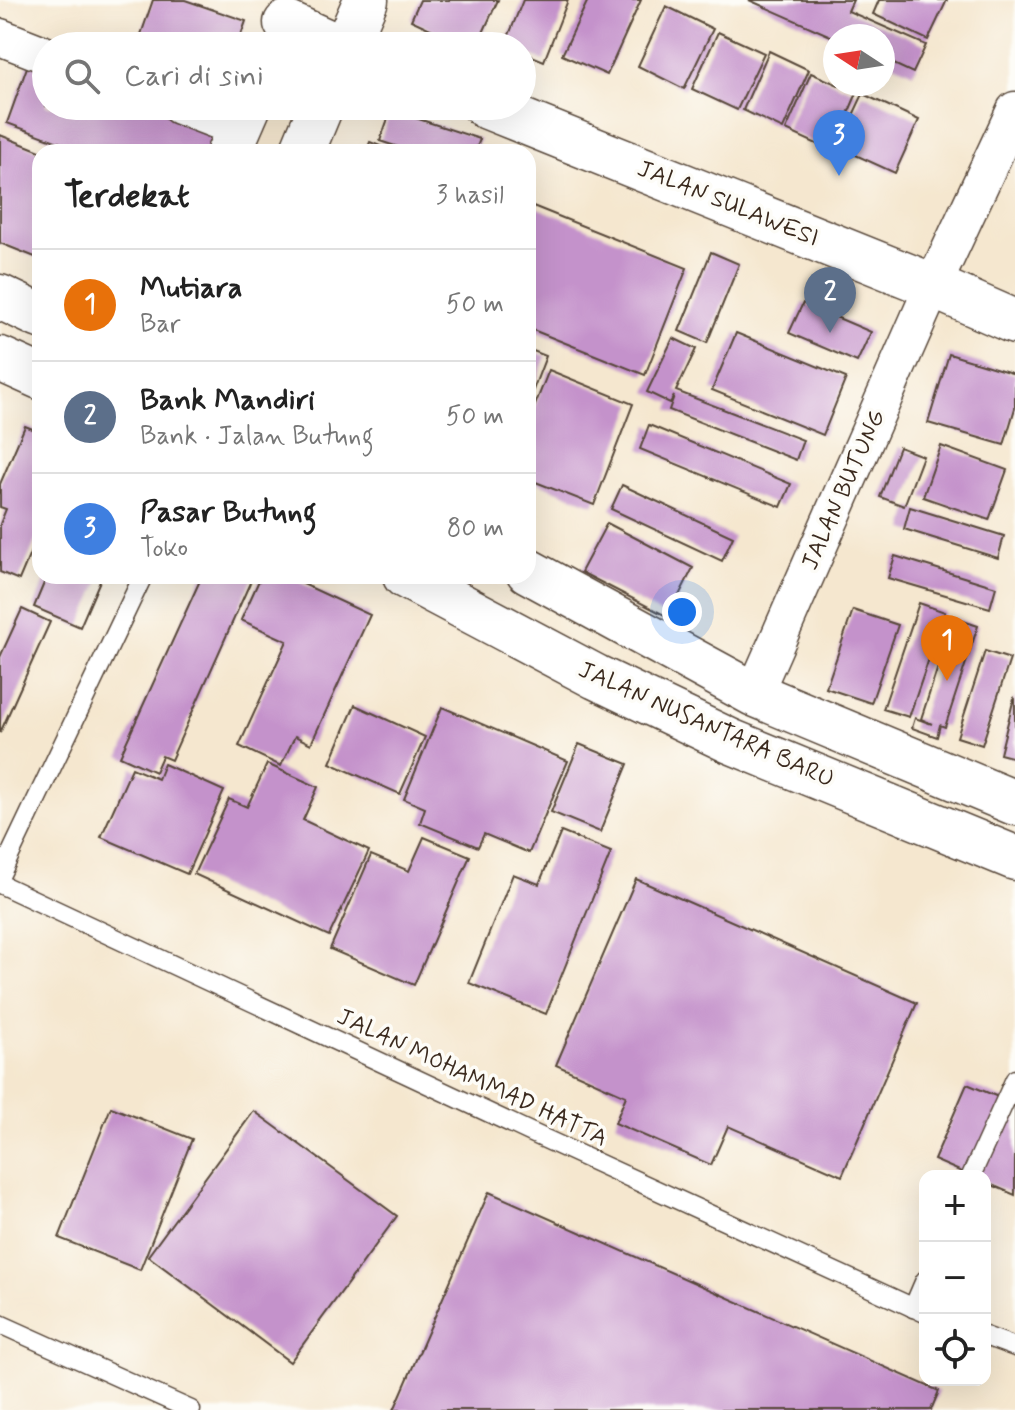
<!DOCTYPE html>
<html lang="id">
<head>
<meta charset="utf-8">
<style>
  :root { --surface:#fff; --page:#f6f6f6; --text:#222; --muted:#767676; --line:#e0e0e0; --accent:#1f6fb2 }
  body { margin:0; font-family:Mynerve,sans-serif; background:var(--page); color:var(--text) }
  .controls { position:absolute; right:24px; bottom:24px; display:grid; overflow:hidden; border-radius:16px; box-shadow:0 8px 32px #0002 }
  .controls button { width:72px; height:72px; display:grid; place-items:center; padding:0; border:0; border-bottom:2px solid var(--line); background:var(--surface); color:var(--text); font:40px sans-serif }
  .compass { position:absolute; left:823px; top:24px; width:72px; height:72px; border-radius:50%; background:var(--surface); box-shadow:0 8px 32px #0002; rotate:282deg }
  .you { position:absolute; left:682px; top:612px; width:28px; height:28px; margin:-20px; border:6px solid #fff; border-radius:50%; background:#1a73e8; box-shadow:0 0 0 12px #1a73e833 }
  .badge { display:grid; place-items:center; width:52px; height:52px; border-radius:50%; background:var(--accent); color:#fff; font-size:26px; font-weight:700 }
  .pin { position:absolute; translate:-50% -66px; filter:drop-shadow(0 2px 4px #0008) }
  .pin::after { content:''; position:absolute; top:42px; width:28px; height:24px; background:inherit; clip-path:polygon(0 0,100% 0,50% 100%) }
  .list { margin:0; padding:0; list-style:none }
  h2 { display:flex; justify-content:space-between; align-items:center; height:104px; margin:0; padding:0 32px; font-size:34px }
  h2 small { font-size:26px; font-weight:400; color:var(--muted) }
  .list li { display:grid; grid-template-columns:52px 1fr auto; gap:24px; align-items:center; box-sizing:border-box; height:112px; padding:0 32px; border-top:2px solid var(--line) }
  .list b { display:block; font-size:30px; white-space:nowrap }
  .list p { margin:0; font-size:26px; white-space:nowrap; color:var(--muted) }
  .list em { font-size:26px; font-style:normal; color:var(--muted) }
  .icon { flex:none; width:44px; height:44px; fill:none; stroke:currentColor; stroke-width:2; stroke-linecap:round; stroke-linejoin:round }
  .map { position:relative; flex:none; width:1015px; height:1410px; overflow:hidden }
  .search { position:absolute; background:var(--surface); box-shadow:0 8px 32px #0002; left:32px; top:32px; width:504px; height:88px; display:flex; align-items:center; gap:20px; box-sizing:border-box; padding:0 28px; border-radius:44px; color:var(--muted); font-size:30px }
  .panel { position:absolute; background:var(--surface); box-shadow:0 8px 32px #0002; left:32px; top:144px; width:504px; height:440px; border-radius:24px }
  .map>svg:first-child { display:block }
</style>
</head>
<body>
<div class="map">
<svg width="1015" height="1410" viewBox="0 0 1015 1410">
  <rect width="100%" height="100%" fill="#fdfcf7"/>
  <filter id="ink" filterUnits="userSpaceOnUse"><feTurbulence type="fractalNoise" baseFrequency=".0125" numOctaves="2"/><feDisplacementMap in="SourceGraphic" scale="16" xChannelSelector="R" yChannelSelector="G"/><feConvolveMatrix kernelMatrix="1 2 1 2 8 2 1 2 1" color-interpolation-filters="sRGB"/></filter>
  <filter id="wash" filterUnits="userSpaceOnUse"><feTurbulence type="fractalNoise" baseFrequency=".006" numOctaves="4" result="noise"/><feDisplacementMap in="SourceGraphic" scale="32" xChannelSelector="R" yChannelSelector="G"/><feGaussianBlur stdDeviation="1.8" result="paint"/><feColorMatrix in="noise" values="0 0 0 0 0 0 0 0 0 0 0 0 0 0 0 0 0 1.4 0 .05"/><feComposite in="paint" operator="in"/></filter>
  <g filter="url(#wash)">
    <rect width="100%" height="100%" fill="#f5e7cf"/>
    <g id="blocks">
      <g fill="#c492cb">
        <path d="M153 0H185L246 21 237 46H137Z"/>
        <path d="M420 0H498L477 46H467L411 20Z"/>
        <path d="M523 0H568L544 61 522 52V46L505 45Z"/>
        <path d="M588 0H641L607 75 562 55Z"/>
        <path d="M749 0H853L848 11 926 45 913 73 883 59V36H835V38Z"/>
        <path d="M879 0H947L928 40 873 14Z"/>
        <path d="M666 6 713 29 684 89 638 66Z"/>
        <path d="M718 32 764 53 737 110 692 89Z"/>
        <path d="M769 51 809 70 783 129 743 110Z"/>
        <path d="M31 56 46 62V106H166L217 125 207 152H85L7 123Z"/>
        <path d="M811 73 857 93 832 151 786 130Z"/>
        <path d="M863 94 919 120 895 173 838 147Z"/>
        <path d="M391 110 480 139 475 152H413L380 141Z"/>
        <path d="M0 135 40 151V259L0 243Z"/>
        <path d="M370 142 395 152H366Z"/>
        <path d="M528 204 687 268 645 375 528 328Z"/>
        <path d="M711 252 739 264 707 343 679 331Z"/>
        <path d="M803 303 871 332 857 362 789 333Z"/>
        <path d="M736 333 846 378 823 435 712 390Z"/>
        <path d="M673 338 696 349 676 391 803 440 796 460 669 410 674 396 670 403 647 392Z"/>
        <path d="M528 349 546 356 528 403Z"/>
        <path d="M949 354 1015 374V408L1004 445 928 423Z"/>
        <path d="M549 370 633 404 594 505 528 479V423Z"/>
        <path d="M649 425 791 484 781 507 640 449Z"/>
        <path d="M25 426 40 432V530L19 580 0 572V524L6 509 0 507V484Z"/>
        <path d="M941 446 1007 470 989 520 923 497Z"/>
        <path d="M899 447 923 456 904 506 880 497Z"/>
        <path d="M622 485 733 537 722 561 611 509Z"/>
        <path d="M910 507 1004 536 998 558 904 529Z"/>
        <path d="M607 523 693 568 668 617 581 572Z"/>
        <path d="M895 556 996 587 990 608 888 578Z"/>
        <path d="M47 576H102L80 627 34 607Z"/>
        <path d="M202 576H253L171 760 162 756 155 772 120 756Z"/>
        <path d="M261 576H286L370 615 311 744 295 736 281 766 239 746 287 641 241 620Z"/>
        <path d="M919 603 945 612 909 717 883 709Z"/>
        <path d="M22 609 50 622 0 733V657Z"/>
        <path d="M853 610 898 625 871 703 826 688Z"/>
        <path d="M954 618 978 626 945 727 940 725 937 737 912 728 915 718 932 724 921 719Z"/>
        <path d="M985 651 1010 659 982 745 957 737Z"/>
        <path d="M1014 698 1015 699V758L1000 754Z"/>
        <path d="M355 705 425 737 400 794 330 763Z"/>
        <path d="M442 707 568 761 529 853 484 834 478 847 420 823 425 808 404 799Z"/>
        <path d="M579 744 628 764 600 832 551 812Z"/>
        <path d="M164 764 224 791 187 874 101 837 132 768 158 779Z"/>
        <path d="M267 764 318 787 303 820 369 851 329 936 194 874 229 799 247 807Z"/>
        <path d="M561 832 611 852 546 1014 469 983 513 874 539 884Z"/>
        <path d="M424 837 470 856 414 985 330 949 371 855 409 871Z"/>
        <path d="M636 879 917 1003 842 1176 728 1126 711 1165 615 1123 626 1096 556 1065Z"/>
        <path d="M967 1084 1015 1104V1195L985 1182V1176H971L934 1160Z"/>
        <path d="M111 1107 192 1139 140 1270 59 1238Z"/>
        <path d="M254 1111 397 1216 290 1362 148 1256Z"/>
        <path d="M489 1192 939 1391 931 1410H394Z"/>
      </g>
    </g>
  </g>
  <g filter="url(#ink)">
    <use href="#blocks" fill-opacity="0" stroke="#574639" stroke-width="2"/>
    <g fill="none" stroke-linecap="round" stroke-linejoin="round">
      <g stroke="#574639" stroke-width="21">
        <g id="lane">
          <path d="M0 876 143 576"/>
          <path d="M0 884 530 1132 925 1313"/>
          <path d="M971 1176 1015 1079"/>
          <path d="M913 1308 925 1280"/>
          <path d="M0 1324 191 1410"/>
          <path d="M985 1336 1015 1347"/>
        </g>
      </g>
      <g stroke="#574639" stroke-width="39">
        <g id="street">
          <path d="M0 37 46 55"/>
          <path d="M179 106 239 129"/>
          <path d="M754 694 933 286 1015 110"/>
        </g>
      </g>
      <g stroke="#574639" stroke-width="47">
        <g id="secondary">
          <path d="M286 23 337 46"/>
          <path d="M346 46 366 0"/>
          <path d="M485 106 933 286 1015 322"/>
          <path d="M229 152 249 106"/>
          <path d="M302 152 321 106"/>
        </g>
      </g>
      <g stroke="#574639" stroke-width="47">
        <g id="highway">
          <path d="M0 297 40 316"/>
          <path d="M0 359 40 377"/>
          <path d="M528 571 754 694 1015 803"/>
          <path d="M405 576 596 677 730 741 1015 858"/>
        </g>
      </g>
      <use href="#lane" stroke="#fff" stroke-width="18"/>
      <use href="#street" stroke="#fff" stroke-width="36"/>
      <use href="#secondary" stroke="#fff" stroke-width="44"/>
      <use href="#highway" stroke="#fff" stroke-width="44"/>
    </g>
  </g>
  <g text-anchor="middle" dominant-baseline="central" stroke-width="7" stroke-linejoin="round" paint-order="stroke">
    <g font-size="24" fill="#3b2a1e" stroke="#fdfcf7">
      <text transform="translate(728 204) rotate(22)">JALAN SULAWESI</text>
      <text transform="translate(844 490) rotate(-66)">JALAN BUTUNG</text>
      <text transform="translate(706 725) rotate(24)">JALAN NUSANTARA BARU</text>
      <text transform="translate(472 1078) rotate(25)">JALAN MOHAMMAD HATTA</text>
    </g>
  </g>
</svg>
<div class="controls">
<button>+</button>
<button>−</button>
<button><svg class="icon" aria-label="locate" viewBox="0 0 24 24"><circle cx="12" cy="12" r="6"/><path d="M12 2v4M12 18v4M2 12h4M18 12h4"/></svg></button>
</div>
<svg class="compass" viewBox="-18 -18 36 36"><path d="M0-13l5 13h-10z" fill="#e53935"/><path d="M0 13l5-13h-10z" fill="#767676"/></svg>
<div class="you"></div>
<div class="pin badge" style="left:947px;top:681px;background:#e8710a">1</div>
<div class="pin badge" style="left:830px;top:333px;background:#5c6f8a">2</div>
<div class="pin badge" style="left:839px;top:176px;background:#3f7fe0">3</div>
<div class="search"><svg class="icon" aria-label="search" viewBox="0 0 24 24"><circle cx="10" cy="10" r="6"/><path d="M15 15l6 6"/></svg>Cari di sini</div>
<section class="panel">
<h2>Terdekat<small>3 hasil</small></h2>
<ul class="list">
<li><span class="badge" style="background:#e8710a">1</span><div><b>Mutiara</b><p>Bar</p></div><em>50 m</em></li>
<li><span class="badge" style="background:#5c6f8a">2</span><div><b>Bank Mandiri</b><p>Bank · Jalan Butung</p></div><em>50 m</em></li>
<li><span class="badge" style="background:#3f7fe0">3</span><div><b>Pasar Butung</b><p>Toko</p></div><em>80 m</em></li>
</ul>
</section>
</div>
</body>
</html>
